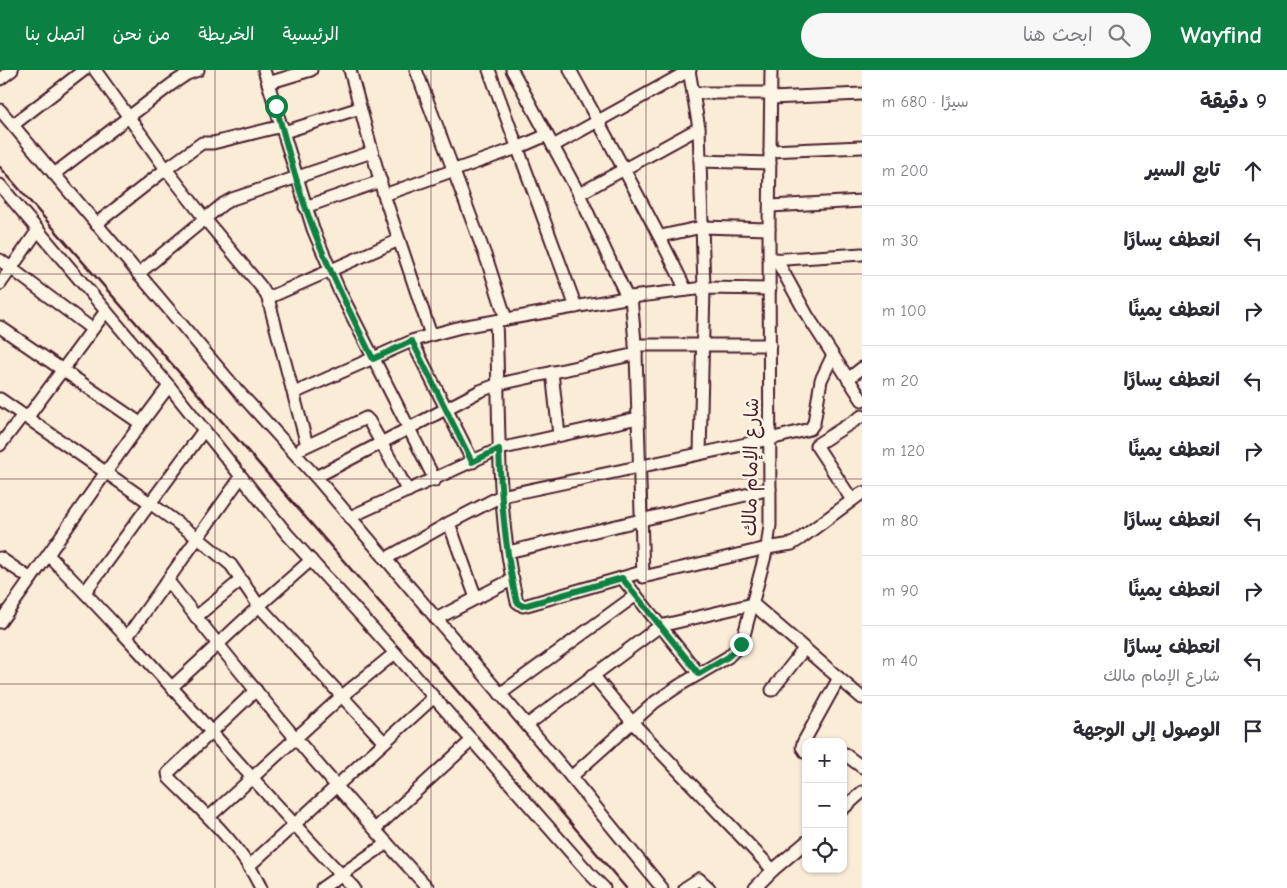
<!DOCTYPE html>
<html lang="ar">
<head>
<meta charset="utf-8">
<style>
  :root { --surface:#fff; --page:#f7f7f7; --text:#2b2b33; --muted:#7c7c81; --line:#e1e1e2; --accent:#0b8043 }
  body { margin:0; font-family:"Comic Neue","Playpen Sans Arabic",sans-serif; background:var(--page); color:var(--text); direction:rtl }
  .controls { position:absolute; right:15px; bottom:15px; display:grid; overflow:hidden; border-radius:10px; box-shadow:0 1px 4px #0004 }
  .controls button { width:45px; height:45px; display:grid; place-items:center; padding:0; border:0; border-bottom:1px solid var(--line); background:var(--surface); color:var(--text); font:25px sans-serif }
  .stop { position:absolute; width:15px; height:15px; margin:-11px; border:4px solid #0b8043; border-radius:50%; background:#fff }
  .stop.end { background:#0b8043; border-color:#fff; box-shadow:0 1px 5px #0008 }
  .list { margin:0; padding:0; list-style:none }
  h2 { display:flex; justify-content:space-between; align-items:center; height:65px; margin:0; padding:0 20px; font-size:21px }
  h2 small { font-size:16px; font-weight:400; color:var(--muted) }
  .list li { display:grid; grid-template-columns:32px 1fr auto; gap:15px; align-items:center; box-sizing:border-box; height:70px; padding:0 20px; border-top:1px solid var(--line) }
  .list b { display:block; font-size:19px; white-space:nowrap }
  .list p { margin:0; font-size:16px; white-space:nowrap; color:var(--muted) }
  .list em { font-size:16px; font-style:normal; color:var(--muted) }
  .icon { flex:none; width:28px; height:28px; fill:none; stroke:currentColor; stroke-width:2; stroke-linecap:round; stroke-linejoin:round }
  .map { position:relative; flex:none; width:862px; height:818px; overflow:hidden; direction:ltr }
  header { display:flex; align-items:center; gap:30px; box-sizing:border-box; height:70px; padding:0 25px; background:var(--accent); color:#fff }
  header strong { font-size:24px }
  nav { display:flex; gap:28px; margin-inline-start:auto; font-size:18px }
  .search { width:350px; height:45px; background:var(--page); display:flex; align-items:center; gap:12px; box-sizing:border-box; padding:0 18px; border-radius:28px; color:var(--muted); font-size:19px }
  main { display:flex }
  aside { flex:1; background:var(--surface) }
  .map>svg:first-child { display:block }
</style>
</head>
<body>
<header>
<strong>Wayfind</strong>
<div class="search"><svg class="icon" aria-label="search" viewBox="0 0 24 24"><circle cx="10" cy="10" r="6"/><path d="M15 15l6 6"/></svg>ابحث هنا</div>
<nav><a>الرئيسية</a><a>الخريطة</a><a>من نحن</a><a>اتصل بنا</a></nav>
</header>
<main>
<aside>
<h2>9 دقيقة<small>سيرًا · 680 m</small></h2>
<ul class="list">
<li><svg class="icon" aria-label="ahead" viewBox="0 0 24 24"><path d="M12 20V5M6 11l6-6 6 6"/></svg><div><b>تابع السير</b></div><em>200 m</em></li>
<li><svg class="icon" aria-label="left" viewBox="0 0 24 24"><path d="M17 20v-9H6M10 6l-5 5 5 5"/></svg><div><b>انعطف يسارًا</b></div><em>30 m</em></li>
<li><svg class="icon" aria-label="right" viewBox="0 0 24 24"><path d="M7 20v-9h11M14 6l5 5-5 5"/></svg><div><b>انعطف يمينًا</b></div><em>100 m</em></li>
<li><svg class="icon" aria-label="left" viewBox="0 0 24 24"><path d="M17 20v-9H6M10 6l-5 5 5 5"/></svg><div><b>انعطف يسارًا</b></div><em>20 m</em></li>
<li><svg class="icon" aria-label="right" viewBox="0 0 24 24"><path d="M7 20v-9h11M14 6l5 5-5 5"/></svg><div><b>انعطف يمينًا</b></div><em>120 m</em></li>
<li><svg class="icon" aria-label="left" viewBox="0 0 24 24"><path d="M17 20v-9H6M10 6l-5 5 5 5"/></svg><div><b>انعطف يسارًا</b></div><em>80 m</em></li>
<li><svg class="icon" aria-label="right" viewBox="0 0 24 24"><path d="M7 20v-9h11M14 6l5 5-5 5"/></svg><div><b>انعطف يمينًا</b></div><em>90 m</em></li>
<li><svg class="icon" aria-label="left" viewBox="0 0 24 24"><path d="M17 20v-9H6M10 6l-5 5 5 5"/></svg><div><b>انعطف يسارًا</b><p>شارع الإمام مالك</p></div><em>40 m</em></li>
<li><svg class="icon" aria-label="arrive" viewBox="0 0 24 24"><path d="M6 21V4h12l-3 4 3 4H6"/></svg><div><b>الوصول إلى الوجهة</b></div></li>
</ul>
</aside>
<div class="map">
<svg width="862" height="818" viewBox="0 0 862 818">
  <rect width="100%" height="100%" fill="#fbecd8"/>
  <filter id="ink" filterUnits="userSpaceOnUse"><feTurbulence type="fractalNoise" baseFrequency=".02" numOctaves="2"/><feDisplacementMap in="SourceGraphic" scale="10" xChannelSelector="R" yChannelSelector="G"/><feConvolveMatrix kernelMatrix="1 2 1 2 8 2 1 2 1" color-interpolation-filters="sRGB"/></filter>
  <g filter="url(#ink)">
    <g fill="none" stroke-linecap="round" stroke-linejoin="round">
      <g stroke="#4a1f2b" stroke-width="15">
        <g id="minor">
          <path d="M95 0 166 99 205 149 262 218 268 228 307 375"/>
          <path d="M264 0 313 159 339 220 435 410"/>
          <path d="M350 0 384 125 431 265"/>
          <path d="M416 0 488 193 506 249"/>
          <path d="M489 0 576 237"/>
          <path d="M512 0 579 124 627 227"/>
          <path d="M570 0C610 73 650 145 686 220"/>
          <path d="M689 0 699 58 704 218 700 383"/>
          <path d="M0 9 12 0"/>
          <path d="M268 13 311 0"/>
          <path d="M693 23H771"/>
          <path d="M771 28 862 24"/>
          <path d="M0 40 238 321 316 407 571 707 662 818"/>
          <path d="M13 55 84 0"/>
          <path d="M284 62 360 38"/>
          <path d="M553 76 690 0"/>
          <path d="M770 81 862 77"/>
          <path d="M700 91 770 93"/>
          <path d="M54 104 172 14 187 4 198 0"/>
          <path d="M0 115 169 316 287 464 395 583 589 803 604 818"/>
          <path d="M579 124 699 58"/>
          <path d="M384 125 517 78 547 65"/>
          <path d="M770 136 862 131"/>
          <path d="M305 137 381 111"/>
          <path d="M96 154 166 99 202 73H213L282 56"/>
          <path d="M661 166 702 157 769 159"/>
          <path d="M776 189 807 245 862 330"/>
          <path d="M0 190 92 259"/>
          <path d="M770 190 862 184"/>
          <path d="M138 204 223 134 232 129 372 82"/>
          <path d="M0 214 38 160"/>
          <path d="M631 227 636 284 643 507 767 478 792 474 800 469 862 423"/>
          <path d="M268 228 399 170"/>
          <path d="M496 251C500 345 495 441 517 532L523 536 527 535 642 502"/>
          <path d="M0 257 140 353"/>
          <path d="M412 271 473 392"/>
          <path d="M635 275H770"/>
          <path d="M552 302 559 365"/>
          <path d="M848 309 862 298"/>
          <path d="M294 323 412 271 431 265 461 257 631 227 704 218 770 219"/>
          <path d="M0 329 150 433 198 468 231 495 259 536 384 672"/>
          <path d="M27 348 106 241"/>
          <path d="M0 375 23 345"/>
          <path d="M302 378 366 348 369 351 408 421"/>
          <path d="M316 407 480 321 499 314 636 284"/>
          <path d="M852 430 816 375 862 346"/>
          <path d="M350 447 499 379 638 348"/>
          <path d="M449 453 476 528"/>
          <path d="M508 482 770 419"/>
          <path d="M48 485C155 592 249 710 354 818"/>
          <path d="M0 488 31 509"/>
          <path d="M385 489 449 453 501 426 770 369 810 359 814 353 821 310 833 285"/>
          <path d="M622 508 699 604"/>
          <path d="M168 511C250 616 337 720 428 818"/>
          <path d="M85 522 204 360"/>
          <path d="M196 547 241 510"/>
          <path d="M436 549 513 509"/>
          <path d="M0 552C57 474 110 393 169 316"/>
          <path d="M127 567 241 407"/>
          <path d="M593 605 632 652 773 800"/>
          <path d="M172 617 259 536 311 490"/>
          <path d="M256 620 168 703 169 708C203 742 240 774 261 818"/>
          <path d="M772 620 804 579"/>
          <path d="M500 624 636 525"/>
          <path d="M527 655 660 556 753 534 862 628"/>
          <path d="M806 683 802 677 803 673 839 608"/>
          <path d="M843 683 862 697"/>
          <path d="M571 707 655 632 680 615 728 587 741 574 744 565 767 478 770 455 769 159 771 0"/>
          <path d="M843 739 862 722"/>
          <path d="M209 747 342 626 395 583"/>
          <path d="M375 759 472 670"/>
          <path d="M250 795 434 627"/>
          <path d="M322 818 387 773"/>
          <path d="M685 818 699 809 709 818"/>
          <path d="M755 818 773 800 806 772"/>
        </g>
      </g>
      <use href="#minor" stroke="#fcf5e5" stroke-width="11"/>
      <path stroke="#4a1f2b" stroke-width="2.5" d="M0 97 506 677 626 818"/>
    </g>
  </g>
  <g fill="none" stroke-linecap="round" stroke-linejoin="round" filter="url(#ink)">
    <path stroke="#0b8043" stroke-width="6" d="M276 36C286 71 294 106 306 139 324 191 349 240 373 289L412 271 472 392 499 379C501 430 505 482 517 532L522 536 527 535 622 508 699 604 728 587 741 574"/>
  </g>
  <path fill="none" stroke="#4a1f2b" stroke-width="1" stroke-opacity="0.55" d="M215 0V818M431 0V818M646 0V818M0 204H862M0 409H862M0 614H862"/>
  <g text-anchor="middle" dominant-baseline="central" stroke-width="5" stroke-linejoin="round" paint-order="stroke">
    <g font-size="19" fill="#4a1f2b" stroke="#fcf5e5">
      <text transform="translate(751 397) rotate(-89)">شارع الإمام مالك</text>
    </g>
  </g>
</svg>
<div class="controls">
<button>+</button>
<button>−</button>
<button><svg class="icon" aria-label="locate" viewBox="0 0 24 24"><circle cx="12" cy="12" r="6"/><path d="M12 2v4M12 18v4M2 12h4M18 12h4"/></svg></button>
</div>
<div class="stop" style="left:276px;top:36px"></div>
<div class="stop end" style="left:741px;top:574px"></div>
</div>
</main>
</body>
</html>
